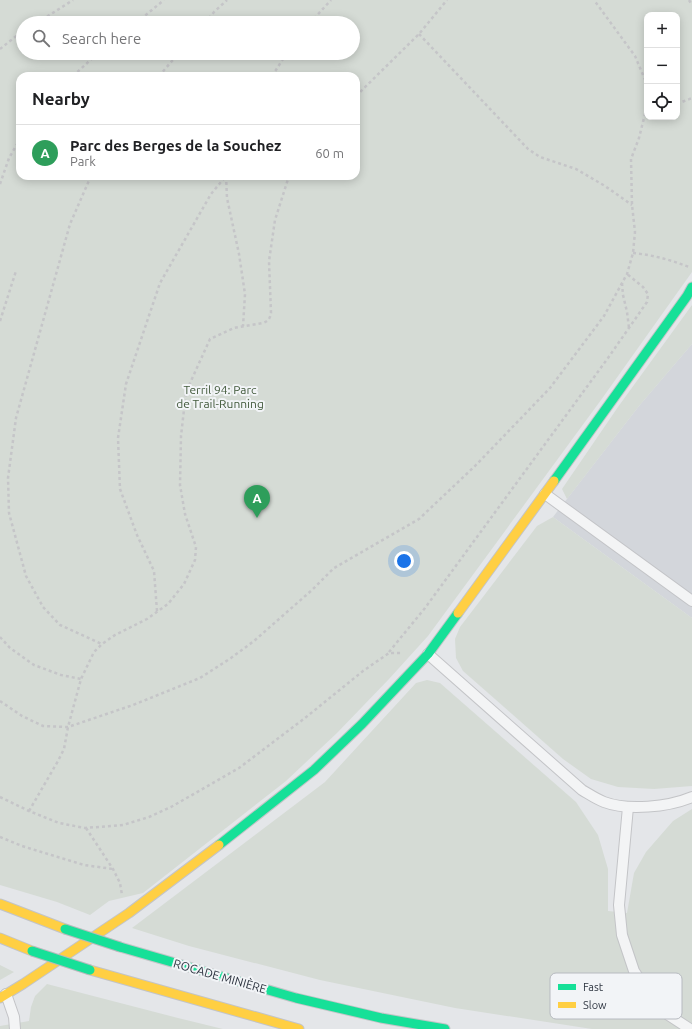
<!DOCTYPE html>
<html lang="en">
<head>
<meta charset="utf-8">
<style>
  :root { --surface:#fff; --page:#f2f2f2; --text:#202124; --muted:#757577; --line:#e0e0e0; --accent:#6d727b }
  body { margin:0; font-family:Ubuntu,sans-serif; background:var(--page); color:var(--text) }
  .controls { position:absolute; right:12px; top:12px; display:grid; overflow:hidden; border-radius:8px; box-shadow:0 2px 10px #0003 }
  .controls button { width:36px; height:36px; display:grid; place-items:center; padding:0; border:0; border-bottom:1px solid var(--line); background:var(--surface); color:var(--text); font:20px sans-serif }
  .you { position:absolute; left:404px; top:561px; width:14px; height:14px; margin:-10px; border:3px solid #fff; border-radius:50%; background:#1a73e8; box-shadow:0 0 0 6px #1a73e833 }
  .badge { display:grid; place-items:center; width:26px; height:26px; border-radius:50%; background:var(--accent); color:#fff; font-size:13px; font-weight:700 }
  .pin { position:absolute; translate:-50% -33px; filter:drop-shadow(0 1px 2px #0008) }
  .pin::after { content:''; position:absolute; top:21px; width:14px; height:12px; background:inherit; clip-path:polygon(0 0,100% 0,50% 100%) }
  .list { margin:0; padding:0; list-style:none }
  h2 { display:flex; justify-content:space-between; align-items:center; height:52px; margin:0; padding:0 16px; font-size:17px }
  h2 small { font-size:13px; font-weight:400; color:var(--muted) }
  .list li { display:grid; grid-template-columns:26px 1fr auto; gap:12px; align-items:center; box-sizing:border-box; height:56px; padding:0 16px; border-top:1px solid var(--line) }
  .list b { display:block; font-size:15px; white-space:nowrap }
  .list p { margin:0; font-size:13px; white-space:nowrap; color:var(--muted) }
  .list em { font-size:13px; font-style:normal; color:var(--muted) }
  .icon { flex:none; width:22px; height:22px; fill:none; stroke:currentColor; stroke-width:2; stroke-linecap:round; stroke-linejoin:round }
  .map { position:relative; flex:none; width:692px; height:1029px; overflow:hidden }
  .search { position:absolute; background:var(--surface); box-shadow:0 2px 10px #0003; left:16px; top:16px; width:344px; height:44px; display:flex; align-items:center; gap:10px; box-sizing:border-box; padding:0 14px; border-radius:22px; color:var(--muted); font-size:15px }
  .panel { position:absolute; background:var(--surface); box-shadow:0 2px 10px #0003; left:16px; top:72px; width:344px; height:108px; border-radius:12px }
  .map>svg:first-child { display:block }
</style>
</head>
<body>
<div class="map">
<svg width="692" height="1029" viewBox="0 0 692 1029">
  <rect width="100%" height="100%" fill="#e4e6e9"/>
  <path fill="#d3d6db" d="M692 344V618L553 517 639 406Z"/>
  <g fill="#d5dbd5" fill-rule="evenodd">
    <path d="M0 0H692V272L601 400 428 636 389 679 337 733 286 781 143 893 109 901 90 915 57 902 0 885ZM647 15H677V117H647ZM23 23H353V53H23ZM20 76H356V176H20Z"/>
    <path d="M692 305V344L639 406 567 499 562 489 618 407Z"/>
    <path d="M553 517 692 618V786L654 789 618 787 591 779 563 759 463 671 456 658 455 639 460 627 537 526Z"/>
    <path d="M427 680 440 683 576 802 598 835 608 869V911L627 913 634 873 646 852 673 821 692 809V1029H592L455 1008 320 980 189 946 132 928 325 782 416 683Z"/>
    <path d="M0 965 14 972 0 980Z"/>
    <path d="M47 984 178 1018 223 1029H0V1026L29 1021 31 1007 35 996Z"/>
  </g>
  <g fill="none" stroke-linecap="round" stroke-linejoin="round">
    <g stroke="#c3c4c7" stroke-width="12">
      <g id="lane">
        <path d="M545 494 692 601"/>
        <path d="M428 654 582 790C589 794 596 799 604 802 628 811 668 807 692 797"/>
        <path d="M628 807 619 905 622 935 634 971 653 1000 667 1014 690 1029"/>
        <path d="M6 994 14 1017 15 1029"/>
      </g>
    </g>
    <g stroke="#c3c4c7" stroke-width="11">
      <g id="fast">
        <path d="M554 481 687 296 692 287"/>
        <path d="M219 845 314 770 362 724 428 654 458 613"/>
        <path d="M120 947 296 998 381 1018 445 1029"/>
      </g>
    </g>
    <g stroke="#c3c4c7" stroke-width="11">
      <g id="slow">
        <path d="M458 613 554 481"/>
        <path d="M0 904 65 929"/>
        <path d="M0 938 32 951"/>
        <path d="M90 970 299 1029"/>
        <path d="M0 998 23 984 129 913 219 845"/>
      </g>
    </g>
    <g stroke="#c5c5c8" stroke-width="2.5" stroke-dasharray="3 3" stroke-linecap="butt">
      <path d="M689 0 692 5"/>
      <path d="M37 23 73 0"/>
      <path d="M136 23 164 0"/>
      <path d="M205 23 214 12 227 0"/>
      <path d="M310 23 331 0"/>
      <path d="M419 34 528 149 540 157 576 169 605 186 632 205"/>
      <path d="M0 49 15 37 23 32"/>
      <path d="M73 76 98 53"/>
      <path d="M159 76 179 53"/>
      <path d="M272 76 287 53"/>
      <path d="M356 96 419 34 447 0"/>
      <path d="M677 104 692 98"/>
      <path d="M91 176 70 224 16 418 8 478 9 513 26 576 43 607 60 625 102 644"/>
      <path d="M226 176 227 198 239 254 245 294 243 326"/>
      <path d="M0 184 9 158 20 139"/>
      <path d="M633 253C653 255 671 260 689 267"/>
      <path d="M622 283 623 295 627 312 629 328"/>
      <path d="M0 321 16 271"/>
      <path d="M157 611 154 571 137 535 120 489 118 438 126 384 160 283 211 194 226 176"/>
      <path d="M0 637 10 648 34 665 61 675 81 679"/>
      <path d="M389 652 425 608 608 358 647 302 648 294 643 287 627 274"/>
      <path d="M0 701 22 716 43 726 68 727 133 705 200 678 231 658 254 641 312 590 334 568 419 519 475 466 550 388 604 316 627 274 633 253 635 232 632 205 631 159 639 138 646 110V82L635 56 594 0"/>
      <path d="M0 797 29 811 59 823 85 828 123 825 149 817 171 807 239 768 305 718 363 671 389 653H402"/>
      <path d="M29 811 58 761 64 749 68 727 81 679 94 652 102 644 115 635 147 619 168 604 184 584 195 560 196 547 185 514 180 485 181 436 186 392 210 339 234 328 263 323C268 321 270 319 271 313L269 261 275 220 289 176"/>
      <path d="M86 828 113 869 120 883 122 895"/>
      <path d="M0 837 22 846 84 865 113 869"/>
    </g>
    <use href="#lane" stroke="#f3f4f5" stroke-width="10"/>
    <use href="#fast" stroke="#16e098" stroke-width="9"/>
    <use href="#slow" stroke="#ffcf43" stroke-width="9"/>
    <g stroke="#b7b9bc" stroke-width="11" stroke-linecap="butt">
      <g id="fast-bridge">
        <path d="M65 929 120 947"/>
        <path d="M32 951 90 970"/>
      </g>
    </g>
    <use href="#fast-bridge" stroke="#16e098" stroke-width="9"/>
  </g>
  <g text-anchor="middle" dominant-baseline="central" stroke-width="4" stroke-linejoin="round" paint-order="stroke">
    <g font-size="12" fill="#425a3c" stroke="#f2f4f7">
      <text x="220" y="389">Terril 94: Parc<tspan x="220" dy="14">de Trail-Running</tspan></text>
    </g>
    <g font-size="12" fill="#2d3440" stroke="#f2f4f7">
      <text transform="translate(220 976) rotate(16)">ROCADE MINIÈRE</text>
    </g>
  </g>
  <rect x="550" y="973" width="132" height="46" rx="6" fill="#f2f4f7" stroke="#b7bac0" stroke-width="1"/>
  <rect x="558" y="984" width="18" height="6" fill="#16e098"/>
  <rect x="558" y="1002" width="18" height="6" fill="#ffcf43"/>
  <g font-size="11" fill="#2d3440">
    <text x="583" y="991">Fast</text>
    <text x="583" y="1009">Slow</text>
  </g>
</svg>
<div class="controls">
<button>+</button>
<button>−</button>
<button><svg class="icon" aria-label="locate" viewBox="0 0 24 24"><circle cx="12" cy="12" r="6"/><path d="M12 2v4M12 18v4M2 12h4M18 12h4"/></svg></button>
</div>
<div class="you"></div>
<div class="pin badge" style="left:257px;top:518px;background:#2e9e5b">A</div>
<div class="search"><svg class="icon" aria-label="search" viewBox="0 0 24 24"><circle cx="10" cy="10" r="6"/><path d="M15 15l6 6"/></svg>Search here</div>
<section class="panel">
<h2>Nearby<small></small></h2>
<ul class="list">
<li><span class="badge" style="background:#2e9e5b">A</span><div><b>Parc des Berges de la Souchez</b><p>Park</p></div><em>60 m</em></li>
</ul>
</section>
</div>
</body>
</html>
